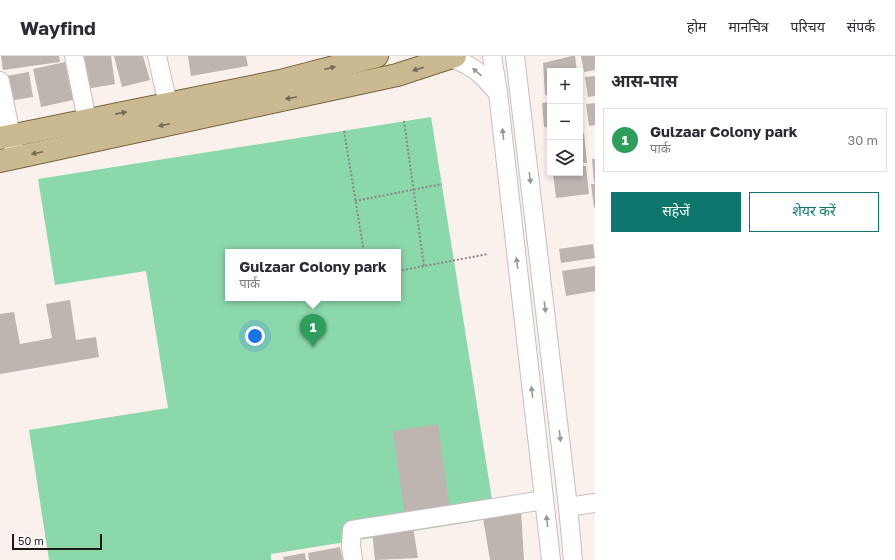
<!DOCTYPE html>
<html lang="hi">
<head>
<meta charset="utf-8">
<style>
  :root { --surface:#fff; --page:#f7f7f7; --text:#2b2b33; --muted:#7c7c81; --line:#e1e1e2; --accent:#0f766e }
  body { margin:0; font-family:"Golos Text","Noto Sans Devanagari",sans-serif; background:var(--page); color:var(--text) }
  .controls { position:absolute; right:12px; top:12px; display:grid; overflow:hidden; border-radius:0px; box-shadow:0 2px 6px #0003 }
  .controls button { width:36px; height:36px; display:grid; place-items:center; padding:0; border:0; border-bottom:1px solid var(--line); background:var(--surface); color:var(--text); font:20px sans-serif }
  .scale { position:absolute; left:12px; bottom:10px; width:90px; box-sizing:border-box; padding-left:4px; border:2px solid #1c1918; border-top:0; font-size:11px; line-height:14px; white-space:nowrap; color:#1c1918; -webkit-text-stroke:3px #fff; paint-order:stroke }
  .you { position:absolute; left:255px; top:280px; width:14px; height:14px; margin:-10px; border:3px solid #fff; border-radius:50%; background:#1a73e8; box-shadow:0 0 0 6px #1a73e833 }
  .badge { display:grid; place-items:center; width:26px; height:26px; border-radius:50%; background:var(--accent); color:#fff; font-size:13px; font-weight:700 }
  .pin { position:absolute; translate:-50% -33px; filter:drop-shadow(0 1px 2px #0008) }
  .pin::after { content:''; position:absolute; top:21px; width:14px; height:12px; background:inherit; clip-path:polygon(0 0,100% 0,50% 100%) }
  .popup { position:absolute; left:225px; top:193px; width:176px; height:52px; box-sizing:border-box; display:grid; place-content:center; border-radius:0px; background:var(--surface); filter:drop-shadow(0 1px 3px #0005); font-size:13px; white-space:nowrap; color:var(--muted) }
  .popup b { font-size:15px; color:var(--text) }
  .popup::after { content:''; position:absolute; left:50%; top:100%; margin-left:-8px; border:8px solid transparent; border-top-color:var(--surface) }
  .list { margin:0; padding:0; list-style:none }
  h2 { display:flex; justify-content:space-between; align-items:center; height:52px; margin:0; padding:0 16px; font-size:17px }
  h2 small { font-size:13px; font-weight:400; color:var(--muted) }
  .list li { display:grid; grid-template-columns:26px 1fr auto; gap:12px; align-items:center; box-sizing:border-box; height:64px; margin:0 8px 8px; padding:0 8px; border:1px solid var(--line); border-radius:0px }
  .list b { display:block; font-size:15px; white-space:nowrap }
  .list p { margin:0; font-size:13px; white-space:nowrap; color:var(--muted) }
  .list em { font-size:13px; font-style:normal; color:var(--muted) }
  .actions { display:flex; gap:8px; padding:12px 16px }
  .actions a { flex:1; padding:9px 0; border:1px solid var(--accent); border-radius:0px; text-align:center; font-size:14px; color:var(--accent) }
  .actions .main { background:var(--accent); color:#fff }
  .icon { flex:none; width:22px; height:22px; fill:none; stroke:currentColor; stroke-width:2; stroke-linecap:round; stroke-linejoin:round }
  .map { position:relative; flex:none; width:595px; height:504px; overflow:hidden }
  header { display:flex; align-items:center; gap:24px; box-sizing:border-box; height:56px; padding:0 20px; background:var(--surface); border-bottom:1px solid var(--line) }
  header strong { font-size:19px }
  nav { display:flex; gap:22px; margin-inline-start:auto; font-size:14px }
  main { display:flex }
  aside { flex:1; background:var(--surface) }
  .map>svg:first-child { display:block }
</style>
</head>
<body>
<header>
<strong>Wayfind</strong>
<nav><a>होम</a><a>मानचित्र</a><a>परिचय</a><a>संपर्क</a></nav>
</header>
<main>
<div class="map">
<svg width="595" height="504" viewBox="0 0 595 504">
  <rect width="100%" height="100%" fill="#faf1ed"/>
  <path fill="#8bd8aa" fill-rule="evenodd" d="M431 61 495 462 271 498V504H49L29 374 168 352 146 215 55 229 38 123ZM228 196H398V242H228Z"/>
  <g fill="#beb5b1">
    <path d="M1 0H59L60 6 3 14Z"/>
    <path d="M81 0H111L115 28 86 33Z"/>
    <path d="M114 0H143L150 24 122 31Z"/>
    <path d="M188 0H246L248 10 191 20Z"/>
    <path d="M572 0H575L577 15H550V38L545 39 543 7Z"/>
    <path d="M581 0H595V14L584 16Z"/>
    <path d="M65 6 73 44 41 51 33 13Z"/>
    <path d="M29 16 33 41 9 45 6 20Z"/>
    <path d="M595 20V40L588 41 585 21Z"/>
    <path d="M550 46V71H544L542 47Z"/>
    <path d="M595 47V69L589 70 586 48Z"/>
    <path d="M584 77 587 107H580V78Z"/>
    <path d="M550 81V110H548L547 82Z"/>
    <path d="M592 103H595V127H594Z"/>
    <path d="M580 110H586L589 138 556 142 553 117H580Z"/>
    <path d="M591 128H595V151L594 152Z"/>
    <path d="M593 188 595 202 561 207 559 193Z"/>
    <path d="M595 210V235L566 240 562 215Z"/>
    <path d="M70 244 76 284 96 281 99 301 0 318V258L14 256 20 288 52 282 46 248Z"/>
    <path d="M438 368 450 455 405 462 393 375Z"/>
    <path d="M521 455 524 504H490L483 462Z"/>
    <path d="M413 471 418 502 375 504 372 475Z"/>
    <path d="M340 491 343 504H309L308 497Z"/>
    <path d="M305 497 306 504H284L283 501Z"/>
  </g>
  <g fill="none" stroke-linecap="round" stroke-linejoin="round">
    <g stroke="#c8bfbb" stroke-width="20">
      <g id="minor">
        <path d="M74 0 87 64"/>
        <path d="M157 0 168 48"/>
        <path d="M492 0 498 37 551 504"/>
        <path d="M515 0 568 451 573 504"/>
        <path d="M451 2C476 11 481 18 498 37"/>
        <path d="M0 25 14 93"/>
        <path d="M568 451 595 447"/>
        <path d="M353 504 351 489 352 474 544 444"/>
      </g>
    </g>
    <g stroke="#776338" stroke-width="24">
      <g id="major">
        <path d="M0 82 280 25 377 0"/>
        <path d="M0 105 397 19 455 0"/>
      </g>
    </g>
    <g stroke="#8d8784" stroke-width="2" stroke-dasharray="2 2" stroke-linecap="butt">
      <path d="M404 65 424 210"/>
      <path d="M344 75 364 196"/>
      <path d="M355 145 442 128"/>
      <path d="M398 215 488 198"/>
    </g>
    <use href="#minor" stroke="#fff" stroke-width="18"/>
    <use href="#major" stroke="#cbb992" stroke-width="22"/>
  </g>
  <defs><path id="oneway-solid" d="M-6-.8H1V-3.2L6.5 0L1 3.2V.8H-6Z"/></defs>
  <g fill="#746955">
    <use href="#oneway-solid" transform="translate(330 12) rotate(-14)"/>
    <use href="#oneway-solid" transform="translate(418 13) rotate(162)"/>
    <use href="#oneway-solid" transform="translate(291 42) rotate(168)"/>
    <use href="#oneway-solid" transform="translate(121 57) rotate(-11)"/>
    <use href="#oneway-solid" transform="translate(164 69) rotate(168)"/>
    <use href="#oneway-solid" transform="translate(37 97) rotate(168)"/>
  </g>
  <g fill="#999897">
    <use href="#oneway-solid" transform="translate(477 16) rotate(-140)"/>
    <use href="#oneway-solid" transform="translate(503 78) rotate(-96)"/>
    <use href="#oneway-solid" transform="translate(530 122) rotate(83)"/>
    <use href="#oneway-solid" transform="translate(517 207) rotate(-97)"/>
    <use href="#oneway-solid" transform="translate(545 251) rotate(83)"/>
    <use href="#oneway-solid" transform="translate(532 336) rotate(-97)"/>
    <use href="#oneway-solid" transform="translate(560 380) rotate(83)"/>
    <use href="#oneway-solid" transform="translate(547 465) rotate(-96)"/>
  </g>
</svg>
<div class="controls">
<button>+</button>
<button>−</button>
<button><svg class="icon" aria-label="layers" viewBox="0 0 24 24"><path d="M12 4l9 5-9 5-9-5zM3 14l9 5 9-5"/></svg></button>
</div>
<div class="scale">50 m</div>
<div class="you"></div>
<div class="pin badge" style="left:313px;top:291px;background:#2e9e5b">1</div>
<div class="popup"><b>Gulzaar Colony park</b>पार्क</div>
</div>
<aside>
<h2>आस-पास<small></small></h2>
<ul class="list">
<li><span class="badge" style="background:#2e9e5b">1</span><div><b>Gulzaar Colony park</b><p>पार्क</p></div><em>30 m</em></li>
</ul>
<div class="actions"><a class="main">सहेजें</a><a>शेयर करें</a></div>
</aside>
</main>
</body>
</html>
